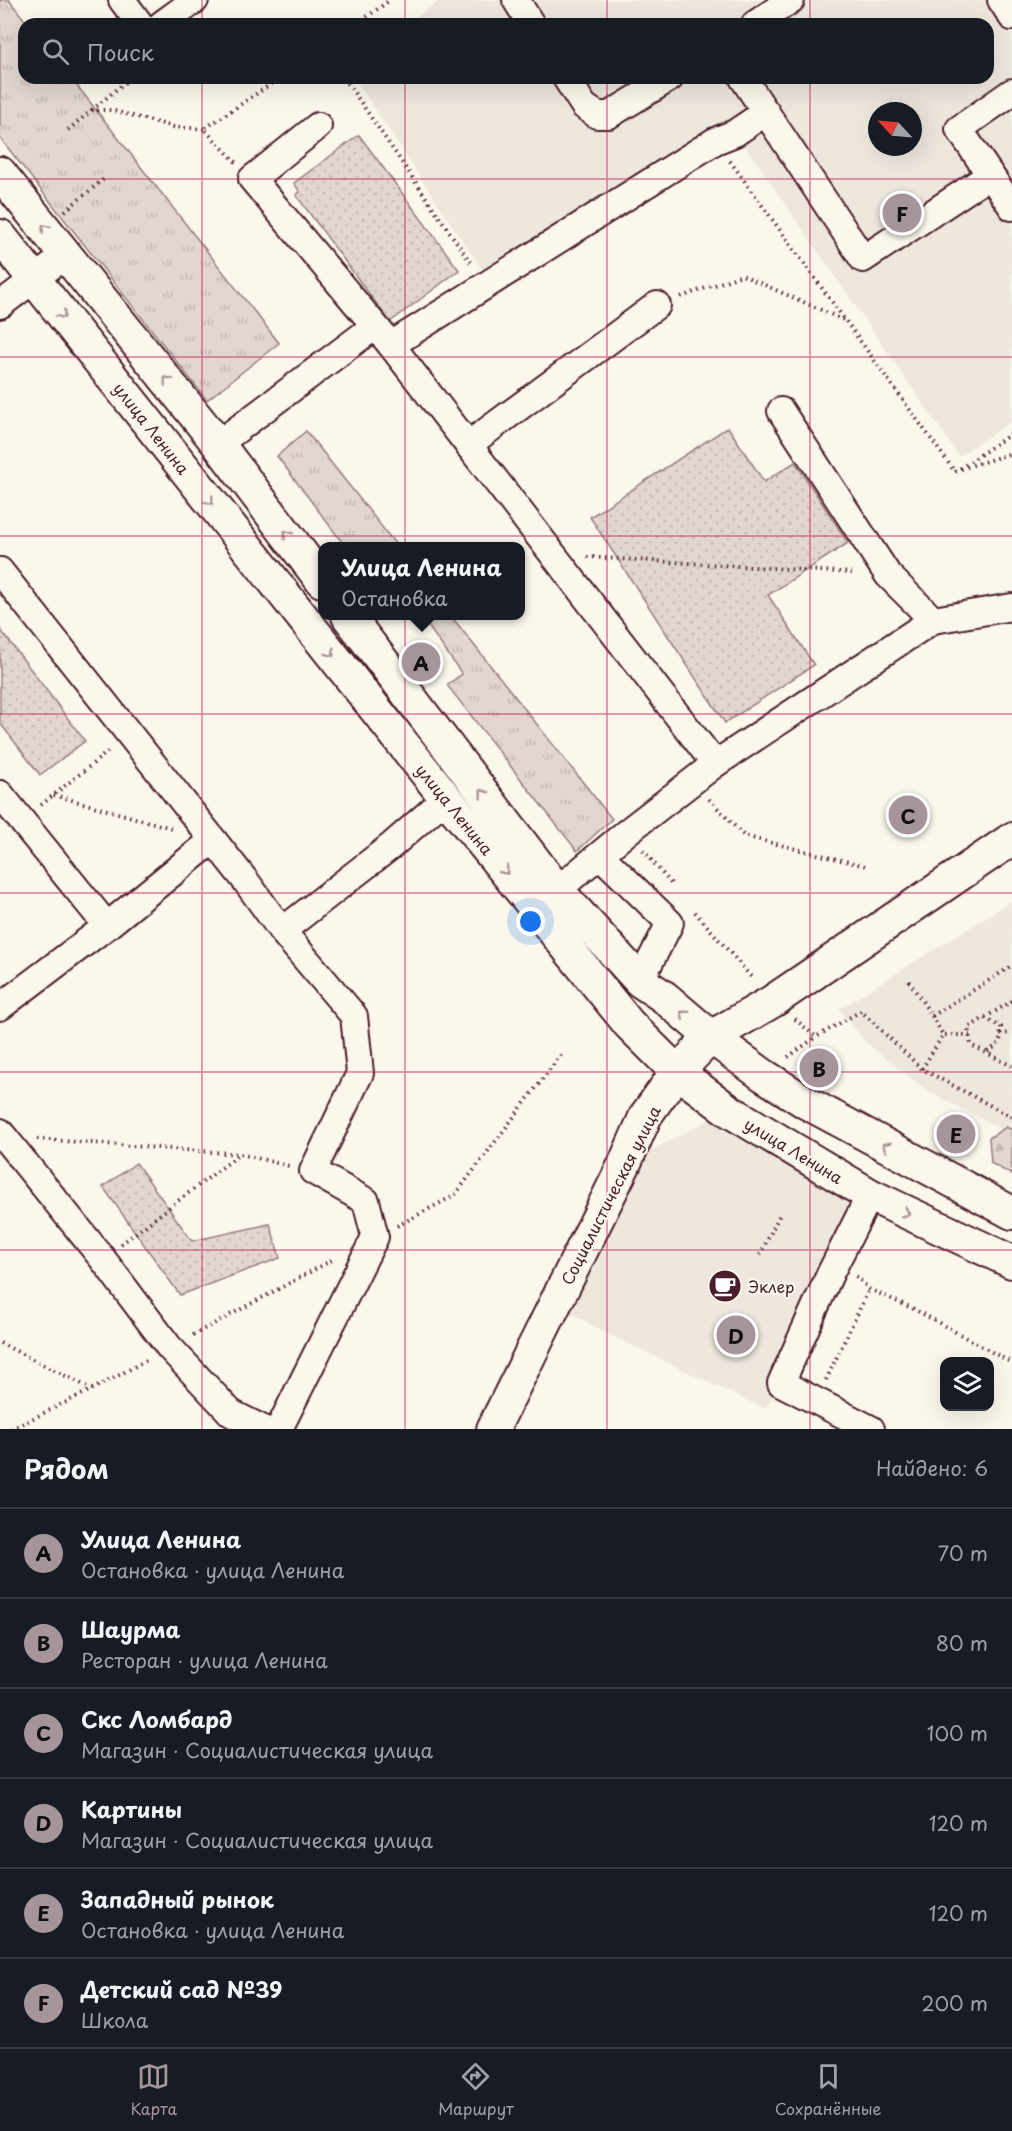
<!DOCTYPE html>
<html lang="ru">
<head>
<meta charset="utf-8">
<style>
  :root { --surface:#171b24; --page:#20242c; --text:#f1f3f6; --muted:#9ea1a6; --line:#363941; --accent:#a6949b }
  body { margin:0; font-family:"Playpen Sans",sans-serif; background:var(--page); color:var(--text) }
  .controls { position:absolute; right:18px; bottom:18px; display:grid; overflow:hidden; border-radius:12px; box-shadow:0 6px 24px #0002 }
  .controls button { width:54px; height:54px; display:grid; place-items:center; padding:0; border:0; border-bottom:2px solid var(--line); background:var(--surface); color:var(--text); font:30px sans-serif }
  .compass { position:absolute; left:868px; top:102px; width:54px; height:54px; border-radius:50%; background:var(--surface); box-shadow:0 6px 24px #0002; rotate:296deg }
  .you { position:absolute; left:531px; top:922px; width:21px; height:21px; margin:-15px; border:4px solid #fff; border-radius:50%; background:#1a73e8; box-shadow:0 0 0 9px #1a73e833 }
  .badge { display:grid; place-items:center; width:39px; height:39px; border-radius:50%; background:var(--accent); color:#111; font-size:20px; font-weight:700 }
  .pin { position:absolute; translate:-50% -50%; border:3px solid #fff; box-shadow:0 2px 6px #0006 }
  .popup { position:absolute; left:318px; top:542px; width:207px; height:78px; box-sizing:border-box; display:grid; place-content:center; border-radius:12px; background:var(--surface); filter:drop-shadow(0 2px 4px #0005); font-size:20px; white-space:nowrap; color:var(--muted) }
  .popup b { font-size:22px; color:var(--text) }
  .popup::after { content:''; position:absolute; left:50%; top:100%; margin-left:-12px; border:12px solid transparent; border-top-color:var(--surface) }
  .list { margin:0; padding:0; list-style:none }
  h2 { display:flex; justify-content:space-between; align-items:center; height:78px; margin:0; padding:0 24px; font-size:26px }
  h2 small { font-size:20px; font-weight:400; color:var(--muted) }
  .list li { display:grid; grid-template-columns:39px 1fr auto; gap:18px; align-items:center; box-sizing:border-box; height:90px; padding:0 24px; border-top:2px solid var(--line) }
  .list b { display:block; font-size:22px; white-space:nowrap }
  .list p { margin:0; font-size:20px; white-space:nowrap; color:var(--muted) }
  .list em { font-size:20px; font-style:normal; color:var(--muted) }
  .icon { flex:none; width:33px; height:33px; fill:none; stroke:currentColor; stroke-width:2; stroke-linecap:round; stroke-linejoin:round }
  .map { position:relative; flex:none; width:1012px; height:1429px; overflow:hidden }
  .search { position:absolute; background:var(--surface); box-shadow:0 6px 24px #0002; left:18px; right:18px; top:18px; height:66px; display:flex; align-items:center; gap:15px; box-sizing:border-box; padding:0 21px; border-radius:18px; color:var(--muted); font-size:22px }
  .sheet { height:618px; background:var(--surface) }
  nav { display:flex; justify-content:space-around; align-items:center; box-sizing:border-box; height:84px; border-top:2px solid var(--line); background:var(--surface); font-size:16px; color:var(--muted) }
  nav a { display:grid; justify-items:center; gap:3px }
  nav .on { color:var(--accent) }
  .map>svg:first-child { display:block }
</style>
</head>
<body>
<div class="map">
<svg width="1012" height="1429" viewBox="0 0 1012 1429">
  <defs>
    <pattern id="grass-tufts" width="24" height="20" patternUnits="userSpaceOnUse" patternTransform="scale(1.5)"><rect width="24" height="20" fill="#e2d7d0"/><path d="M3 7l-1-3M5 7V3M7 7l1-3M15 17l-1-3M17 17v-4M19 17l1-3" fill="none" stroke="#c3b8b3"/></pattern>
    <pattern id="forest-firs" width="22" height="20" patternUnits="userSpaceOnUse" patternTransform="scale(1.5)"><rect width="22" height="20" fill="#e2d7d0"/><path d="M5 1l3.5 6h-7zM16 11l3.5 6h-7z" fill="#c3b8b3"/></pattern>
    <pattern id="park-dots" width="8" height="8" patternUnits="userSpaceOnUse" patternTransform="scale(1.5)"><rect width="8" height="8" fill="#e2d7d0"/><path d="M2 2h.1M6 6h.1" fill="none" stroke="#c3b8b3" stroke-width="1.8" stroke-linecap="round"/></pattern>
  </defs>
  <rect width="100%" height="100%" fill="#fbf7ec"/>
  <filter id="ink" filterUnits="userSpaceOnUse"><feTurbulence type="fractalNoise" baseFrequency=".0167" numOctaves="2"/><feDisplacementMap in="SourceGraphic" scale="12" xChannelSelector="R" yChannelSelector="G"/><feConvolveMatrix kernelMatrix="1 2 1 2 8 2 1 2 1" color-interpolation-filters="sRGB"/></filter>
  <g filter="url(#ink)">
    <g fill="#eee7de" fill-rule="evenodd">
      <path d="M441 0H1012V421L959 456 728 121 489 280 354 78H988V24H405ZM877 111H913V147H877Z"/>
      <path d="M1012 901V1135L928 1091 866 1043 839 1009Z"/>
      <path d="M728 1110 870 1195 781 1383 765 1409 606 1333 555 1304 624 1165Z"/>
    </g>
    <g fill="url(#grass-tufts)" stroke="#967b7e" stroke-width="1.5">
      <path d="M0 0H9L28 24H24V78H71L279 343 207 400 0 138Z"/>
      <path d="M306 431 397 546H345L277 456Z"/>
      <path d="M421 616H451L612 819 577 851 447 685 462 674Z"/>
    </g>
    <path fill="url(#forest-firs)" stroke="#967b7e" stroke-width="1.5" d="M1006 1127 1012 1130V1175L991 1163 989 1138Z"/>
    <g fill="url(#park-dots)" stroke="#967b7e" stroke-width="1.5">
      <path d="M359 135 459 270 390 322 296 195 300 192 294 183Z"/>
      <path d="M728 427 764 482 795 462 848 543 768 595 814 665 725 723 590 517Z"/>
      <path d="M0 629 85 741 40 775 0 723Z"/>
      <path d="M136 1163 192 1241 270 1224 280 1258 180 1295 103 1187Z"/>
    </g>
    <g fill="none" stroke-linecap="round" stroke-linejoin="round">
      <g stroke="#4a1f2b" stroke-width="30">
        <g id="minor">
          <path d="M122 0 140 24"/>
          <path d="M516 0 531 24"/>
          <path d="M1001 0 1012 17"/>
          <path d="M162 24 195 0"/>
          <path d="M755 24 791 0"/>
          <path d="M566 78 584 106 597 115H609L670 78"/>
          <path d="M743 78 863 259 990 175"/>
          <path d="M1012 92 959 129 1012 207"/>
          <path d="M318 126 252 179 391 345 715 764"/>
          <path d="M0 305 66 255"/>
          <path d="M391 345 715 141 735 133 766 112"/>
          <path d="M781 411 888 575 933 620"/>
          <path d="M218 444 375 326"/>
          <path d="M468 445 657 305"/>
          <path d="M0 571 245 880 282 931"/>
          <path d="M0 794 107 926"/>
          <path d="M600 855 670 923 640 981"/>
          <path d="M557 890 627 832 715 764 933 620 1012 607"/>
          <path d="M0 1007 107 926 213 840"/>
          <path d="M0 1132 102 1258 169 1347 231 1413 263 1429"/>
          <path d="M870 1195 831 1272 781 1383 871 1429"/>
          <path d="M279 1429 375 1237 366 1201 313 1171 360 1073 354 1016 282 931 391 846 446 798"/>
        </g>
      </g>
      <g stroke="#4a1f2b" stroke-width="36">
        <g id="major">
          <path d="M0 173 218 444 322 581"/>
          <path d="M0 236 446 798 629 1024 677 1072 728 1110 870 1195 1012 1262"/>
          <path d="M348 616 557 890 640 981 664 997 711 1037 763 1075 807 1103 1012 1213"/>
          <path d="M493 1429 624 1165 646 1115 677 1072 711 1037 773 1001 1012 839"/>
        </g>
      </g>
      <g stroke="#4a1f2b" stroke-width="4" stroke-dasharray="1.5 4.5" stroke-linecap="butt">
        <path d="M357 24 390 0"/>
        <path d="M344 78 473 266"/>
        <path d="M92 110 130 78"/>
        <path d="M68 130 92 110H111L174 127 204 129"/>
        <path d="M730 161 955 472 1012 433"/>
        <path d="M236 162 204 129 280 78"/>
        <path d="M65 211 105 178"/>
        <path d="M681 297 742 275 846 321"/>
        <path d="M961 469 1012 453"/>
        <path d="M587 557 855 573"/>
        <path d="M54 795 171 828"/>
        <path d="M709 799 744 836 869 867"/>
        <path d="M41 805 110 750"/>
        <path d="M643 850 673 886"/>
        <path d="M695 912 753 979"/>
        <path d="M909 981 932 1016 1012 966"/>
        <path d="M1012 1001 968 1028 971 1045 1012 1066"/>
        <path d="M932 1016 943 1035H970"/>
        <path d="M985 1018 1001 1027 1000 1043 986 1053"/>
        <path d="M795 1019 816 1037 861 1011 922 1069 1012 1117"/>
        <path d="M1000 1034 1012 1033"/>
        <path d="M788 1057 816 1037"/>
        <path d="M922 1069 943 1035"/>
        <path d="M37 1139 240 1154 289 1166"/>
        <path d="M397 1226 455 1195 563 1052"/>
        <path d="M121 1244 240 1154"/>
        <path d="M760 1255 780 1214"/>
        <path d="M856 1276 869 1289 912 1308 1012 1363"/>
        <path d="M193 1335 334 1259"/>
        <path d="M0 1343 92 1389"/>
        <path d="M826 1380 869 1289"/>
        <path d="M11 1429 93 1389 147 1360"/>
      </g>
      <use href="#minor" stroke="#fbf7ec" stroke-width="26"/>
      <use href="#major" stroke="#fbf7ec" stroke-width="32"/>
    </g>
    <defs><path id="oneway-chevron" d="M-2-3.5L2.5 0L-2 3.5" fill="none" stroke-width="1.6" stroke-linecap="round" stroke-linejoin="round" transform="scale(1.5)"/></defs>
    <g stroke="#ab9695">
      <use href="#oneway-chevron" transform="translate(45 228) rotate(-129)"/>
      <use href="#oneway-chevron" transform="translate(62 315) rotate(52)"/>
      <use href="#oneway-chevron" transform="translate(167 380) rotate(-129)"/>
      <use href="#oneway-chevron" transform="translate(210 501) rotate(52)"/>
      <use href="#oneway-chevron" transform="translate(287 534) rotate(-127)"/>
      <use href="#oneway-chevron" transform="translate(331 653) rotate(52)"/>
      <use href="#oneway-chevron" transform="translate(483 793) rotate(-127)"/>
      <use href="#oneway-chevron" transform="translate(505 871) rotate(51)"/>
      <use href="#oneway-chevron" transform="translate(684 1014) rotate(-140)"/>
      <use href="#oneway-chevron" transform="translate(886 1146) rotate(-152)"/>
      <use href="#oneway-chevron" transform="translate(906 1213) rotate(25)"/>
    </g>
  </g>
  <path fill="none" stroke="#c2185b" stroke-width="1.5" stroke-opacity="0.55" d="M202 0V24M405 0V24M607 0V24M810 0V24M202 78V1429M405 78V1429M607 78V1429M810 78V1429M0 179H1012M0 357H1012M0 536H1012M0 714H1012M0 893H1012M0 1072H1012M0 1250H1012"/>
  <defs>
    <g id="cafe-disc" transform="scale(1.725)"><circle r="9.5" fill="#4a1f2b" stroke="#fbf7ec"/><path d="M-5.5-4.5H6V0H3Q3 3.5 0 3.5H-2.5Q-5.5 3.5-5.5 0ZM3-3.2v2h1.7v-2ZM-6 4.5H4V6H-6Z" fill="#fff"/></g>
  </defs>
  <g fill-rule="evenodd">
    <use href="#cafe-disc" x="725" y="1286"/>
  </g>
  <g text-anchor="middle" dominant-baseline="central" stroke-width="4.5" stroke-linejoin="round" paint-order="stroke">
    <g font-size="16" fill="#4a1f2b" stroke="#fbf7ec">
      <text transform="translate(152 428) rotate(52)">улица Ленина</text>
      <text transform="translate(455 809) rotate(51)">улица Ленина</text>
      <text transform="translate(794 1150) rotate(31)">улица Ленина</text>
      <text transform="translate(610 1195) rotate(-63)">Социалистическая улица</text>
    </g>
    <g font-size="16" fill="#4a1f2b" stroke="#fbf7ec" text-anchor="start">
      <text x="748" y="1286">Эклер</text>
    </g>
  </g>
</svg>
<div class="controls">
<button><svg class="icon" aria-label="layers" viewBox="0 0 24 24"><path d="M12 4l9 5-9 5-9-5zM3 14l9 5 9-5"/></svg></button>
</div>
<svg class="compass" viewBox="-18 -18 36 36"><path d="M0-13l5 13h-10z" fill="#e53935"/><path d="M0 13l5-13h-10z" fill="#9ea1a6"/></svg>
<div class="you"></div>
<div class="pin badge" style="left:421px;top:662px">A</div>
<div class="popup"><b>Улица Ленина</b>Остановка</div>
<div class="pin badge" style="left:819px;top:1068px">B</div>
<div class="pin badge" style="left:908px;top:815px">C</div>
<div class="pin badge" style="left:736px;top:1335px">D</div>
<div class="pin badge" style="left:956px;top:1134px">E</div>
<div class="pin badge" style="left:902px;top:213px">F</div>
<div class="search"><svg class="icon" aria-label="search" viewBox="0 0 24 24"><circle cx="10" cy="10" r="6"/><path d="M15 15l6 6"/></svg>Поиск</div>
</div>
<section class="sheet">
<h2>Рядом<small>Найдено: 6</small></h2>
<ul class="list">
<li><span class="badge">A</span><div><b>Улица Ленина</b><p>Остановка · улица Ленина</p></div><em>70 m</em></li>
<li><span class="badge">B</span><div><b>Шаурма</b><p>Ресторан · улица Ленина</p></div><em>80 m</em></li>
<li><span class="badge">C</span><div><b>Скс Ломбард</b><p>Магазин · Социалистическая улица</p></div><em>100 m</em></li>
<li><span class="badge">D</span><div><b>Картины</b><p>Магазин · Социалистическая улица</p></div><em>120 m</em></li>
<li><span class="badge">E</span><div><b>Западный рынок</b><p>Остановка · улица Ленина</p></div><em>120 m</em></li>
<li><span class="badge">F</span><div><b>Детский сад №39</b><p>Школа</p></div><em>200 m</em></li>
</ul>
</section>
<nav>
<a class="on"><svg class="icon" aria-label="map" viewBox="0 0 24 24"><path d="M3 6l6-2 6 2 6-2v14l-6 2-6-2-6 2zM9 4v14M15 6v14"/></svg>Карта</a>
<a><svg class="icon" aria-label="directions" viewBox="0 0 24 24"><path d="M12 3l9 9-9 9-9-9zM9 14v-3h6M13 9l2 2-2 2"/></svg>Маршрут</a>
<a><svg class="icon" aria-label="saved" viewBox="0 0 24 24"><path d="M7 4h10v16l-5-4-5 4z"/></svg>Сохранённые</a>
</nav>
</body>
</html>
